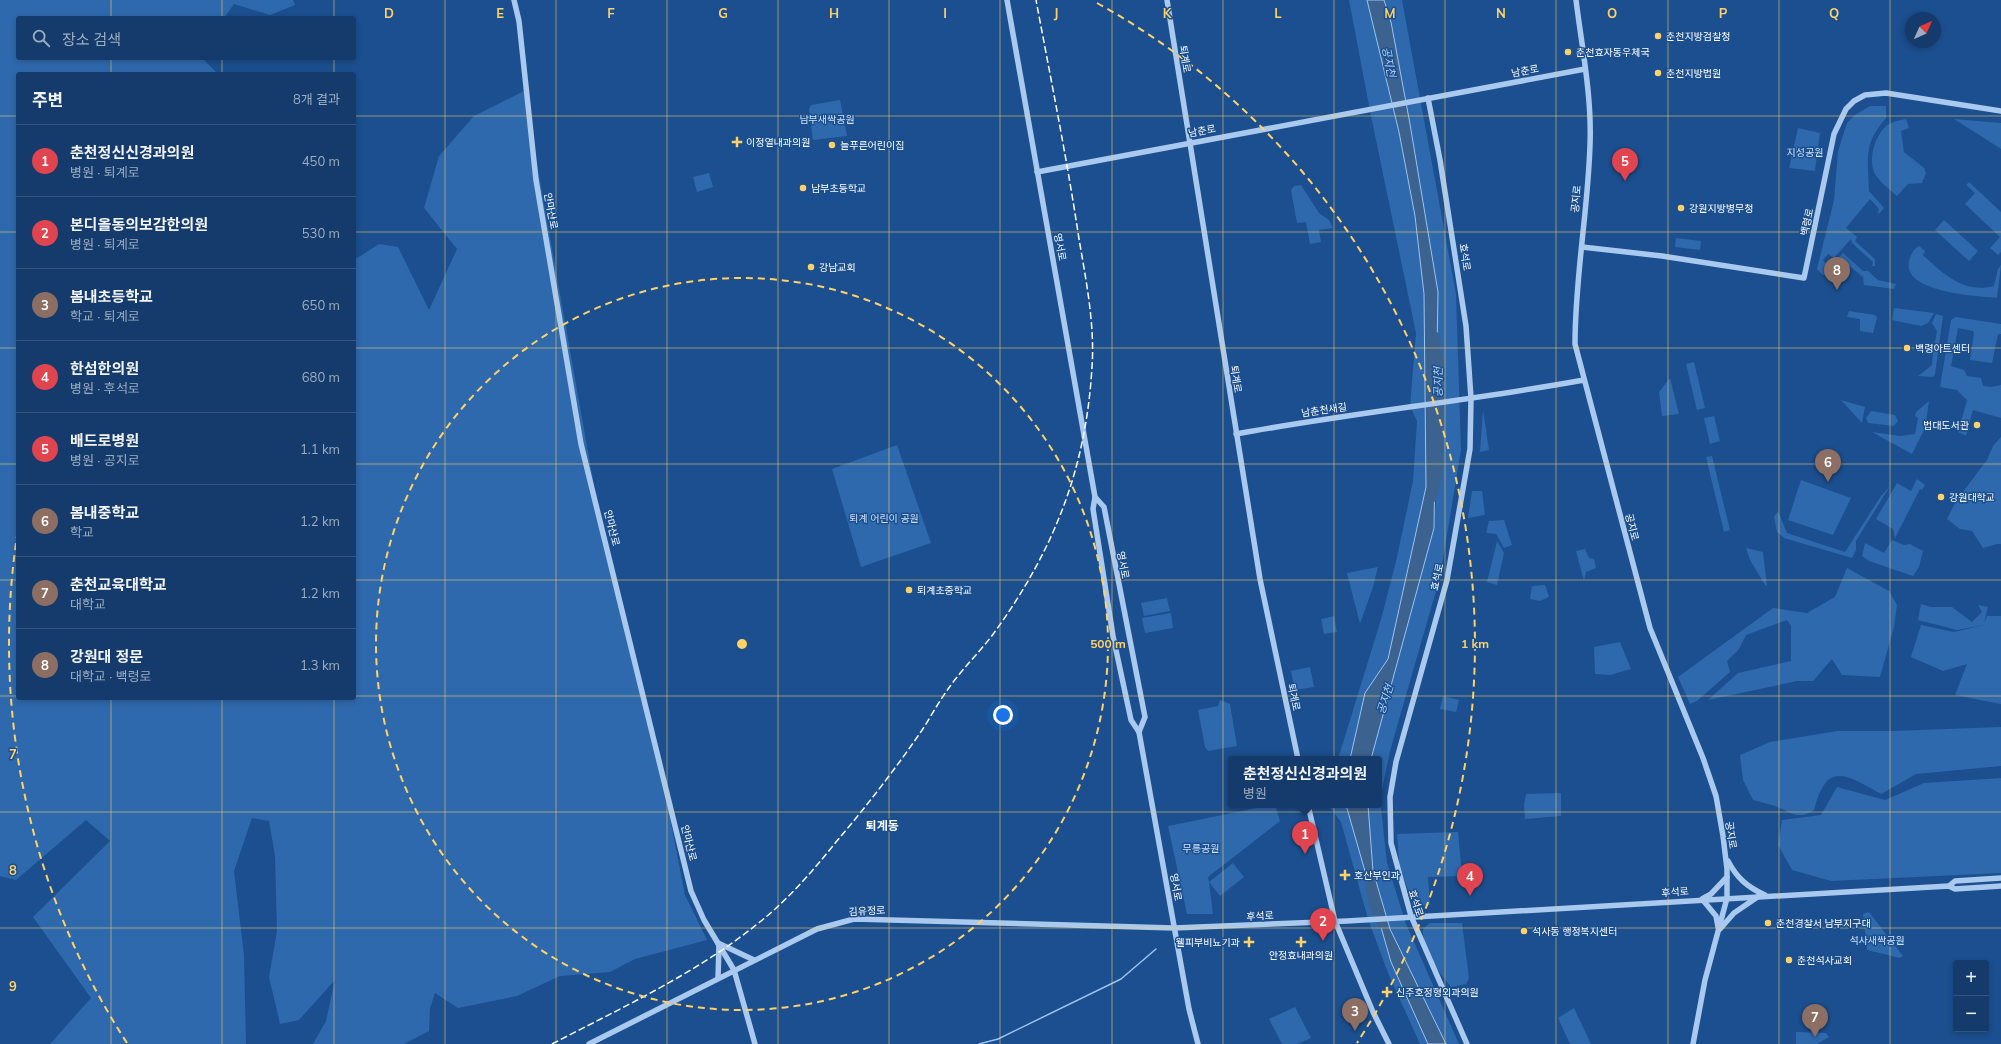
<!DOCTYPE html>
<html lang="ko">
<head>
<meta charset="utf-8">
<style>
  :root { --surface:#143b6b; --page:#214673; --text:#f1f3f6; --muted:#9dadc1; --line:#33557e; --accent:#8c9099 }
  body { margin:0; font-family:Mulish,"Noto Sans KR",sans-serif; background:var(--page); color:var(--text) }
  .controls { position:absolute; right:12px; bottom:12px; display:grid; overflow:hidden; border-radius:4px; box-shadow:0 2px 6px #0003 }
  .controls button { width:36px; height:36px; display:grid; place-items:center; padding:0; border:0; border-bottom:1px solid var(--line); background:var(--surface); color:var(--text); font:20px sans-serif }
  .compass { position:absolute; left:1905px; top:12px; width:36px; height:36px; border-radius:50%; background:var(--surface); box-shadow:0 2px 6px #0003; rotate:45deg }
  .you { position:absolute; left:1003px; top:715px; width:14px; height:14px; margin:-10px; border:3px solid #fff; border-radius:50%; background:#1a73e8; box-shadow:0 0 0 6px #1a73e833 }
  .badge { display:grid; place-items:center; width:26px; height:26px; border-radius:50%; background:var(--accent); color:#fff; font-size:13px; font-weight:700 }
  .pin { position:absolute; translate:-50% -33px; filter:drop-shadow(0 1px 2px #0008) }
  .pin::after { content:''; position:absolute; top:21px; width:14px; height:12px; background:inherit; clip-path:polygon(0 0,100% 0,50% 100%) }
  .popup { position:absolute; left:1228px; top:756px; width:154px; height:52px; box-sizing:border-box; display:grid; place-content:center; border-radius:4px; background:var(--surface); filter:drop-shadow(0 1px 3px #0005); font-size:13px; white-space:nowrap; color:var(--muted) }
  .popup b { font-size:15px; color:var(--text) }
  .popup::after { content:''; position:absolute; left:50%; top:100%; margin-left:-8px; border:8px solid transparent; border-top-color:var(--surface) }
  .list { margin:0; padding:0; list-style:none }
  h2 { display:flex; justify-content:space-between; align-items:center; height:52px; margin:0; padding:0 16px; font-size:17px }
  h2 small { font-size:13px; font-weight:400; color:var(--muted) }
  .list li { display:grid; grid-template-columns:26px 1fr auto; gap:12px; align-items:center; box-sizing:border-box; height:72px; padding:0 16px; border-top:1px solid var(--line) }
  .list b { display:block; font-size:15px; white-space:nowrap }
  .list p { margin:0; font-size:13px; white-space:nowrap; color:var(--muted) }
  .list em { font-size:13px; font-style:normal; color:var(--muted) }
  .icon { flex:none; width:22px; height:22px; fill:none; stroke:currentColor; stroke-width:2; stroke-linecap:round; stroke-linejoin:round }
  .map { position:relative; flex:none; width:2001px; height:1044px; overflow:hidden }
  .search { position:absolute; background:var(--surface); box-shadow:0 2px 6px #0003; left:16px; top:16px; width:340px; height:44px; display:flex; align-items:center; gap:10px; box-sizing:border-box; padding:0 14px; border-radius:4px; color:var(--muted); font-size:15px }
  .panel { position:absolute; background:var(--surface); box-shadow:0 2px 6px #0003; left:16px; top:72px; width:340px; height:628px; border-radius:4px }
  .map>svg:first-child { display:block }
</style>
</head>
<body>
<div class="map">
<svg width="2001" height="1044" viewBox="0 0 2001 1044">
  <rect width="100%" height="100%" fill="#1b4f8f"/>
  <g fill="#2e69ad">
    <path d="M0 0H293L295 5 270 15 234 4 224 18H18V58H202L218 74H18V698H354V260L379 244 398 247 429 310 457 249 424 208 439 156 474 116 524 91 599 514 670 818 685 895 707 940 635 959 610 972 560 976 517 996 458 1008 435 993 430 1008 429 1031 404 1044H313L326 1021 335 980 299 1020 280 1024 269 977 277 931 275 856 269 821 252 818 234 871 244 955 246 1044H50L91 998 33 917 110 841 86 820 16 880 0 876Z"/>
    <path d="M1349 0H1367L1399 132 1415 216 1424 294 1426 487 1388 659 1365 693 1350 759H1338L1382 616 1397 557 1413 481 1417 421 1410 406 1416 333 1371 116Z"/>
    <path d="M1385 0H1402L1456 294 1461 450 1440 577 1390 751 1380 799 1387 863 1406 924 1459 1044H1446L1390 929 1373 871 1368 805H1379V759H1371L1434 528 1438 471V292L1410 124Z"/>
    <path d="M840 100 847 136 813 140 809 109 811 105Z"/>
    <path d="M1870 106H1886V118C1863 145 1868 157 1869 191L1884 208 1879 214 1878 212 1879 209 1870 199 1846 228 1857 237 1855 241 1875 259V266H1872L1873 262 1852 243 1851 239 1834 258 1828 254 1823 260 1836 275 1842 268 1850 272 1848 277 1823 275 1817 269 1834 200 1838 151 1847 123 1855 115Z"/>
    <path d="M1906 119 1909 128 1901 131 1904 152 1924 168 1926 173 1922 183 1908 184 1897 196C1890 190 1880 182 1875 174 1867 159 1876 130 1891 123 1895 121 1901 120 1906 119Z"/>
    <path d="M1954 119 2001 123V149Z"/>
    <path d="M1798 128 1820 133 1815 171 1789 168Z"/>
    <path d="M709 173 713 187 697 192 693 177Z"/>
    <path d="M1969 182 2001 212V252L1998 255 1990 248 2000 237 1965 204 1975 193 1966 185Z"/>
    <path d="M1301 185 1319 213 1329 220 1333 228 1319 230 1321 242 1310 244 1306 222 1297 223 1291 190 1294 186Z"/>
    <path d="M1944 220 1978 251 1969 261 1935 230Z"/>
    <path d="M1676 238 1701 241 1700 250 1675 247Z"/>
    <path d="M1919 246 1925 251 1923 255C1943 274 1965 294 1994 286L1998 269 2001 265 1997 298C1978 296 1902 293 1909 261 1911 255 1913 249 1919 246Z"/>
    <path d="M1843 253 1863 271H1868L1878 280 1896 284 1894 289 1864 285 1863 277 1839 257Z"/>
    <path d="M1894 308 1934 313 1928 323 1921 326 1892 320Z"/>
    <path d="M1849 311 1875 315 1877 318 1873 333 1860 331V319L1847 317Z"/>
    <path d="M1936 314 1943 316 1935 374 1933 377 1918 376 1932 365 1933 352 1937 331 1932 323Z"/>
    <path d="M1956 317 2001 324V334H1998L1992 363 1970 360 1974 333 1973 331 1958 328 1951 366 1964 370 1967 376 1981 378 1983 386 1991 387 2001 385V418L1973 410 1966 436 1958 432 1967 400 1957 390 1940 387 1951 320Z"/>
    <path d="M1694 362 1705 408 1697 410 1686 364Z"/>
    <path d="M1670 378 1679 414 1662 416 1659 392Z"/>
    <path d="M1841 400 1865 407 1862 423Z"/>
    <path d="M1929 401 1925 428 1912 454 1872 432 1900 436 1915 434 1918 418 1915 416 1916 412Z"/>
    <path d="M1483 410 1489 450 1480 452Z"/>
    <path d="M1871 411 1895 415 1898 421 1894 426 1868 423 1866 418Z"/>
    <path d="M1714 416 1720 441 1710 444 1704 418Z"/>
    <path d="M2001 437V544H1997L1983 548 1972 531 1960 529 1947 519 1956 501 1987 460 1993 446Z"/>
    <path d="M897 445 931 543 861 567 832 469Z"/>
    <path d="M1712 456 1730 530 1724 532 1706 457Z"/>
    <path d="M1917 479 1925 485 1922 490 1920 489 1895 538 1893 529 1876 519 1897 483 1911 491Z"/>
    <path d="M1801 480 1851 498 1833 535 1788 520Z"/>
    <path d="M1890 486 1856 541V550L1852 558 1784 538 1777 532 1774 517 1778 511 1787 533 1845 552 1881 496Z"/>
    <path d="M1472 491H1482L1485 515 1468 518Z"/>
    <path d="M1504 520 1512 545 1504 548 1496 534 1486 533 1489 521Z"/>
    <path d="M1892 540 1904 545 1910 544 1923 551 1919 567 1913 576 1869 561 1862 556 1865 543 1884 553Z"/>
    <path d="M1497 541 1504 553 1497 585 1487 582Z"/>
    <path d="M1746 548 1763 552 1767 586 1765 585 1750 560Z"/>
    <path d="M1585 549 1589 558 1594 559 1596 568 1586 572 1584 581 1576 551Z"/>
    <path d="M1378 567 1373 587 1360 624 1347 573Z"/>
    <path d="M1847 568 1889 591 1897 605 1894 627 1880 677 1842 675 1832 659 1813 681H1797L1708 700 1738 673 1791 661V626L1787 620 1746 635 1739 649 1727 661 1730 672 1697 701 1690 704 1678 677 1773 608 1807 613 1835 597Z"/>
    <path d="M1545 585 1549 597 1540 601 1530 599 1532 586Z"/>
    <path d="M1167 598 1170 611 1144 616 1141 603Z"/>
    <path d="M1921 604 1931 607H1952L1972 622 1982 612 1978 605 1988 607 1984 623 1987 616H2001V704L1955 695 1967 664 1943 671 1911 657 1921 625 1954 632 1984 625 1957 630 1918 620Z"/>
    <path d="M1171 613 1173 628 1145 633 1142 618Z"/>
    <path d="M1334 616 1337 632 1324 634 1321 619Z"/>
    <path d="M1620 642 1631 669 1610 675 1595 674 1594 647Z"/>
    <path d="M1310 667 1314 687 1295 690 1291 671Z"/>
    <path d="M1443 696 1459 700 1456 712 1440 709Z"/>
    <path d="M1220 700 1230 704 1237 746 1208 751 1205 747 1198 710 1218 706Z"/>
    <path d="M2001 727V766L1916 774 1881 794C1845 774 1827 761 1814 810 1798 821 1791 812 1775 806 1768 804 1761 802 1753 800L1743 780 1740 755 1770 742 1837 731H1891Z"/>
    <path d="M2001 778V873L1831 881 1792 870 1778 845 1782 820 1821 815 1837 787 1885 800 1924 783Z"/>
    <path d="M1561 793V816L1525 819 1524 805 1526 794Z"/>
    <path d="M1272 805H1275L1280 821 1208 877 1209 882 1233 863 1244 877 1220 896 1209 882 1213 914H1187L1168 826Z"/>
    <path d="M1328 805H1346L1391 962 1428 1044H1420L1388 973 1368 919 1341 822Z"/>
    <path d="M1458 832 1462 876 1428 877 1430 905 1413 906 1399 862 1397 834Z"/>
    <path d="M1869 912 1903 956 1900 958 1867 950 1863 914Z"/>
    <path d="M1430 923H1462L1469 978 1466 984 1451 987C1438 971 1422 950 1423 929Z"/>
    <path d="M1295 1007 1311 1038 1297 1044H1282L1269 1019Z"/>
    <path d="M1574 1008 1591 1044H1570L1558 1018Z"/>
    <path d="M1796 1032 1826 1033 1829 1037 1817 1044H1796Z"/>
  </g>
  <g fill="#3c6290" stroke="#9cc4f0">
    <path d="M1367 0H1384L1391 22 1410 124 1438 292 1434 528 1371 759H1350L1365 693 1388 659 1426 487 1424 294 1415 216 1399 132Z"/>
    <path d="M1346 805H1368L1373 871 1390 929 1446 1044H1428L1391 962Z"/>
  </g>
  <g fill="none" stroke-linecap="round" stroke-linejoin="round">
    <path stroke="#9cc4f0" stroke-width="1.5" d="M979 1044 998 1039 1121 979 1156 949"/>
    <g stroke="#3c6290" stroke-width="9">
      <path d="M1432 498 1438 471 1439 363 1435 336"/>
      <path d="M1370 885 1374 907 1382 924"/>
    </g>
    <g stroke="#a9c9ee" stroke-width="5.5">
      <path d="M514 0 519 21 536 180 581 444 691 891 704 920 734 970 755 1044"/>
      <path d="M1007 0 1095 497 1093 509 1113 636 1131 720 1139 732 1189 1009 1198 1044"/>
      <path d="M1167 0 1260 579 1298 759"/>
      <path d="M1576 0C1582 48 1592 97 1590 145 1588 211 1575 277 1575 344L1650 628 1703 758 1716 796 1723 836 1727 869V898L1705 980 1693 1044"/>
      <path d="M1428 98 1440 160 1466 326 1471 398 1470 449 1447 580 1396 762 1390 797 1391 843 1411 916 1467 1044"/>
      <path d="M1037 172 1585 69"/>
      <path d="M1582 247 1662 256 1804 278 1834 134 1846 109 1854 101 1865 95 1886 93 2001 111"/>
      <path d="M1236 434C1351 413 1468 401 1584 380"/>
      <path d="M1095 497 1104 507 1145 717 1139 732"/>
      <path d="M1308 805 1335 921 1373 1012 1389 1044"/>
      <path d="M1728 861C1737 878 1747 887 1765 895"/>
      <path d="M1949 886 1955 881 2001 878"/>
      <path d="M1718 927 1716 916 1702 899 1711 894 1727 877"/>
      <path d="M1720 929 1734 913 1759 896"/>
      <path d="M718 943 754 960"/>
      <path d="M718 978 719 945"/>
      <path d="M589 1044 817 929 854 919 1174 928 1347 921 1949 886 1955 889 2001 886"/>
    </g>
    <path stroke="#fff" stroke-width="1.5" stroke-dasharray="7 3" stroke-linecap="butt" d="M552 1044C621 1008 695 974 756 925 787 901 812 872 836 842 865 808 893 772 918 736 928 722 936 706 946 692 960 671 979 653 994 633 1054 550 1086 469 1092 367 1095 325 1086 280 1079 239 1067 159 1051 80 1036 0"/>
  </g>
  <path fill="none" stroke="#ffd166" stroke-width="1" stroke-opacity="0.55" d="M111 0V18M222 0V18M334 0V18M445 0V1044M556 0V1044M667 0V1044M778 0V1044M889 0V1044M1000 0V1044M1112 0V1044M1223 0V1044M1334 0V1044M1445 0V1044M1556 0V1044M1668 0V1044M1779 0V1044M1890 0V1044M111 58V74M222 58V74M334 58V74M0 116H18M354 116H2001M0 232H18M354 232H2001M0 348H18M354 348H2001M0 464H18M354 464H2001M0 580H18M354 580H2001M0 696H18M354 696H2001M111 698V1044M222 698V1044M334 698V1044M0 812H2001M0 928H2001"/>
  <g fill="none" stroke="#ffd166" stroke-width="2" stroke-dasharray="7 5">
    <circle cx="742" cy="644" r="366"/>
    <path d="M127 1043A733 733 0 0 1 17 536M1097 3A733 733 0 0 1 1357 1043"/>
  </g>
  <g fill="#ffd166" stroke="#1b4f8f" stroke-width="1.5">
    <circle cx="1658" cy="36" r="4"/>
    <circle cx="1568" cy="52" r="4"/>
    <circle cx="1658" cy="73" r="4"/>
    <path d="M735 136h4v4h4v4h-4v4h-4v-4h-4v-4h4z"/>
    <circle cx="832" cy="145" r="4"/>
    <circle cx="803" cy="188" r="4"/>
    <circle cx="1681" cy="208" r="4"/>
    <circle cx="811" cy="267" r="4"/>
    <circle cx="1907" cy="348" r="4"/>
    <circle cx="1977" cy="425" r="4"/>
    <circle cx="1941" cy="497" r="4"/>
    <circle cx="909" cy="590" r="4"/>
    <path d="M1343 869h4v4h4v4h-4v4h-4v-4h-4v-4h4z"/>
    <circle cx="1768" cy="923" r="4"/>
    <circle cx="1524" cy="931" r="4"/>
    <path d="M1247 936h4v4h4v4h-4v4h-4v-4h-4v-4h4z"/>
    <path d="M1299 936h4v4h4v4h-4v4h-4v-4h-4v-4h4z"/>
    <circle cx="1789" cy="960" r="4"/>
    <path d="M1385 986h4v4h4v4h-4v4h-4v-4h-4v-4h4z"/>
  </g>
  <g text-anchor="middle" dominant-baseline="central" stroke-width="3" stroke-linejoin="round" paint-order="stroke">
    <g font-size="10" fill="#fff" stroke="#1b4f8f" text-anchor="start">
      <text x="1666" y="36">춘천지방검찰청</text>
      <text x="1576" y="52">춘천효자동우체국</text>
      <text x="1666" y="73">춘천지방법원</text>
      <text x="746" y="142">이정열내과의원</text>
      <text x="840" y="145">늘푸른어린이집</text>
      <text x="811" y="188">남부초등학교</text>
      <text x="1689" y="208">강원지방병무청</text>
      <text x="819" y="267">강남교회</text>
      <text x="1915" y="348">백령아트센터</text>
      <text x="1969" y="425" text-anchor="end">법대도서관</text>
      <text x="1949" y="497">강원대학교</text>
      <text x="917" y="590">퇴계초중학교</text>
      <text x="1354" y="875">호산부인과</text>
      <text x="1776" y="923">춘천경찰서 남부지구대</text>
      <text x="1532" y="931">석사동 행정복지센터</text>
      <text x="1240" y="942" text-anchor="end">웰피부비뇨기과</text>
      <text x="1301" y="955" text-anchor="middle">안정효내과의원</text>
      <text x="1797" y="960">춘천석사교회</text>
      <text x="1396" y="992">신주호정형외과의원</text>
    </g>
    <g font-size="10" fill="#fff" stroke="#1b4f8f">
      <text transform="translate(1185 59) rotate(81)">퇴계로</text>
      <text transform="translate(1525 71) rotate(-11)">남춘로</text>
      <text transform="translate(1202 131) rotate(-11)">남춘로</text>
      <text transform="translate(1576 199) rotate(-85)">공지로</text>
      <text transform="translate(551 211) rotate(80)">안마산로</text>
      <text transform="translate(1807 222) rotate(-78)">백령로</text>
      <text transform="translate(1060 247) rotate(79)">영서로</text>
      <text transform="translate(1465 257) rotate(81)">효석로</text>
      <text transform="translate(1236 379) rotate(81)">퇴계로</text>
      <text transform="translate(1324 410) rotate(-8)">남춘천새길</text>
      <text transform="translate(1632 527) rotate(76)">공지로</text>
      <text transform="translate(612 528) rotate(76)">안마산로</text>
      <text transform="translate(1123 565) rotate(79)">영서로</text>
      <text transform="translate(1437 577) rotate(-78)">효석로</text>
      <text transform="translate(1294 697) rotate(78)">퇴계로</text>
      <text transform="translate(1731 835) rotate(81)">공지로</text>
      <text transform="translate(689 843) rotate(76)">안마산로</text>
      <text transform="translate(1176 887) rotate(80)">영서로</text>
      <text transform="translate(1675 892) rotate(-4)">후석로</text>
      <text transform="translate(1416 903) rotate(72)">효석로</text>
      <text transform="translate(867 911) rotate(-3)">김유정로</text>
      <text transform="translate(1260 916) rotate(-3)">후석로</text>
    </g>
    <g font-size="10" fill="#cfe3fa" stroke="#1b4f8f">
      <text x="827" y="119">남부새싹공원</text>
      <text x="1805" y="152">지성공원</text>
      <text x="884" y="518">퇴계 어린이 공원</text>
      <text x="1201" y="848">무릉공원</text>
      <text x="1877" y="940">석사새싹공원</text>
    </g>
    <g font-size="11" font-style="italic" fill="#b5d3f5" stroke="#1b4f8f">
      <text transform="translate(1389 62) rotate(79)">공지천</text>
      <text transform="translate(1438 382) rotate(-90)">공지천</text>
      <text transform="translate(1385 699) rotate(-72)">공지천</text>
    </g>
    <g font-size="12" font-weight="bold" fill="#fff" stroke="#1b4f8f">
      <text x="882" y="825">퇴계동</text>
    </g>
  </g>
  <g font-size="13" text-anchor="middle" font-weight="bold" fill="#ffd166" stroke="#1b4f8f" stroke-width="3" stroke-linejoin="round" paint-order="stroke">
    <text x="389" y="18">D</text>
    <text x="500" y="18">E</text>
    <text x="611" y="18">F</text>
    <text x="723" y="18">G</text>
    <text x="834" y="18">H</text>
    <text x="945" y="18">I</text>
    <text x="1056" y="18">J</text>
    <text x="1167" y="18">K</text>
    <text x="1278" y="18">L</text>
    <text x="1390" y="18">M</text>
    <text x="1501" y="18">N</text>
    <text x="1612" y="18">O</text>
    <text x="1723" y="18">P</text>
    <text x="1834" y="18">Q</text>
    <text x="13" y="759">7</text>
    <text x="13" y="875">8</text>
    <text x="13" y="991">9</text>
  </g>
  <circle cx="742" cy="644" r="6" fill="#ffd166" stroke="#1b4f8f" stroke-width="2"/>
  <g font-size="12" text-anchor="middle" font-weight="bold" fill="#ffd166" stroke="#1b4f8f" stroke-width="3" stroke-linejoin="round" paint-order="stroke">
    <text x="1108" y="648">500 m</text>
    <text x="1475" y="648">1 km</text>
  </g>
</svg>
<div class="controls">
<button>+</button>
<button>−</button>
</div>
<svg class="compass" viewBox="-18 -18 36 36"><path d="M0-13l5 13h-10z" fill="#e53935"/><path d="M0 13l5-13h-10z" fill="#9dadc1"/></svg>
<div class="you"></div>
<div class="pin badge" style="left:1305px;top:854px;background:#e0444e">1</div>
<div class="popup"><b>춘천정신신경과의원</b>병원</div>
<div class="pin badge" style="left:1323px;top:941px;background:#e0444e">2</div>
<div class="pin badge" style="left:1355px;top:1031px;background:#8d6e63">3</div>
<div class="pin badge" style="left:1470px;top:896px;background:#e0444e">4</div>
<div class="pin badge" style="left:1625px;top:181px;background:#e0444e">5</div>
<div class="pin badge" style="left:1828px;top:482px;background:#8d6e63">6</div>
<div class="pin badge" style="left:1815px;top:1037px;background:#8d6e63">7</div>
<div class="pin badge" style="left:1837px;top:290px;background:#8d6e63">8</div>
<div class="search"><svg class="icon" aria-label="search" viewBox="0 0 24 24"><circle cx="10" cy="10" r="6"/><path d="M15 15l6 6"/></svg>장소 검색</div>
<section class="panel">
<h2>주변<small>8개 결과</small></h2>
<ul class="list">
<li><span class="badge" style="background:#e0444e">1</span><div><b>춘천정신신경과의원</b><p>병원 · 퇴계로</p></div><em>450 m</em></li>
<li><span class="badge" style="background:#e0444e">2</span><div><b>본디올동의보감한의원</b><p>병원 · 퇴계로</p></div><em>530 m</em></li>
<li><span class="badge" style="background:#8d6e63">3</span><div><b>봄내초등학교</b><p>학교 · 퇴계로</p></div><em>650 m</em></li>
<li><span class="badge" style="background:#e0444e">4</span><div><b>한섬한의원</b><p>병원 · 후석로</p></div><em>680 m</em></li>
<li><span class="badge" style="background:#e0444e">5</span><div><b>배드로병원</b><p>병원 · 공지로</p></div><em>1.1 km</em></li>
<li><span class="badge" style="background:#8d6e63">6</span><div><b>봄내중학교</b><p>학교</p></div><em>1.2 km</em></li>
<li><span class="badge" style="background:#8d6e63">7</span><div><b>춘천교육대학교</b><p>대학교</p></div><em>1.2 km</em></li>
<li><span class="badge" style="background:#8d6e63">8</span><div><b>강원대 정문</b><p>대학교 · 백령로</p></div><em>1.3 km</em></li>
</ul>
</section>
</div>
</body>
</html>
